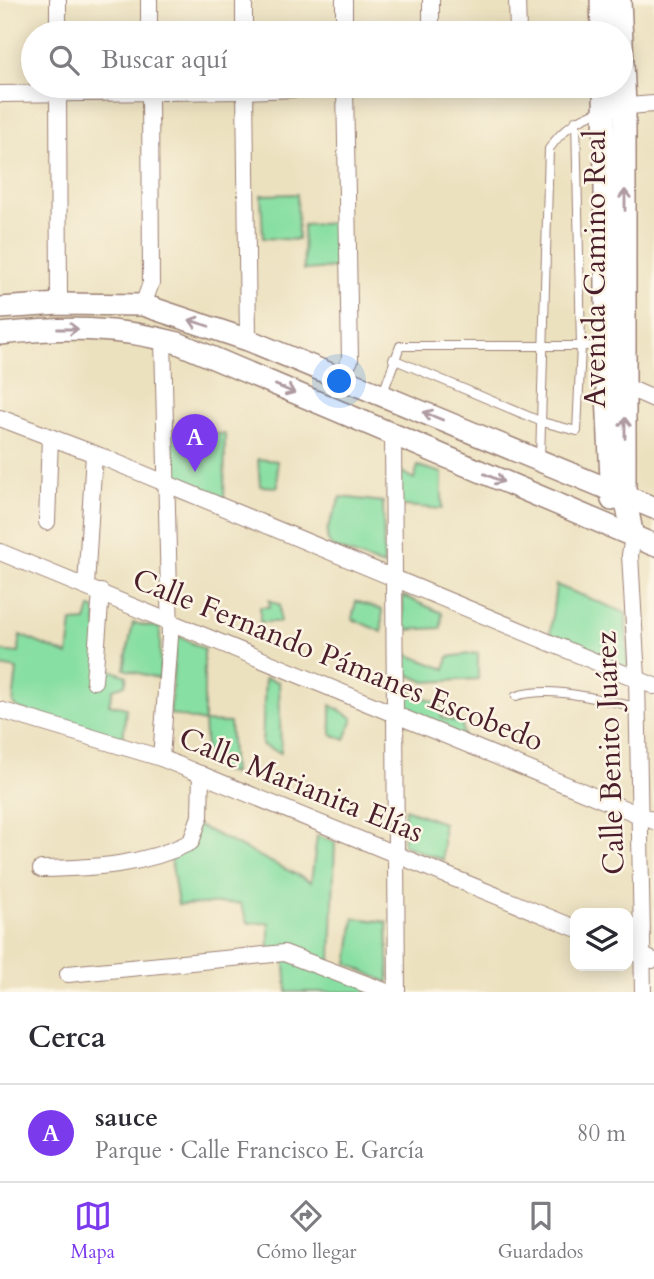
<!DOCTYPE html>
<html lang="es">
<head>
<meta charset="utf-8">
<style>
  :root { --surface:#fff; --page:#f2f2f3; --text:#2b2b33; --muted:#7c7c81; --line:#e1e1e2; --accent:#7c3aed }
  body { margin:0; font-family:Cardo,serif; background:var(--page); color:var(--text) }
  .controls { position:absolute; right:21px; bottom:21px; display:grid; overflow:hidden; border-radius:14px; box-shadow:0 4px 18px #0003 }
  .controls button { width:63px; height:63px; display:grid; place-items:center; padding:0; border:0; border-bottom:2px solid var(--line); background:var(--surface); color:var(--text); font:35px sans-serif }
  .you { position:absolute; left:340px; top:382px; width:24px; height:24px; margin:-18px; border:5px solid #fff; border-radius:50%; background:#1a73e8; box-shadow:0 0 0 10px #1a73e833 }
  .badge { display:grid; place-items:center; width:46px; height:46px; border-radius:50%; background:var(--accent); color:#fff; font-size:23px; font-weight:700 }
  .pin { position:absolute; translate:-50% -58px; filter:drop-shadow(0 2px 4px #0008) }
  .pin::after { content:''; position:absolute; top:37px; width:24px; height:21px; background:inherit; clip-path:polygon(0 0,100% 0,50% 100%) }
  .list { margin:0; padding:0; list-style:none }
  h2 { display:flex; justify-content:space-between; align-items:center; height:91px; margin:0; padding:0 28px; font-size:30px }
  h2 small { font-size:23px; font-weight:400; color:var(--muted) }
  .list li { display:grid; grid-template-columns:46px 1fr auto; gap:21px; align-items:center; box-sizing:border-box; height:98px; padding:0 28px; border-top:2px solid var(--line) }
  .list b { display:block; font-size:26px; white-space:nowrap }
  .list p { margin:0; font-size:23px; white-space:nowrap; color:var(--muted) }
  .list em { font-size:23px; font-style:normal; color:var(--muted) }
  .icon { flex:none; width:38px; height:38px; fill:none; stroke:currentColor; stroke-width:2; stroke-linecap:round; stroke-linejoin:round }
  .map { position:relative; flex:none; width:654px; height:992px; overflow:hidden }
  .search { position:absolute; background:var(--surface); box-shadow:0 4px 18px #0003; left:21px; right:21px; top:21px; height:77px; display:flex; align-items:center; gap:18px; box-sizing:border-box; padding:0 24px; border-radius:38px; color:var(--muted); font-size:26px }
  .sheet { height:189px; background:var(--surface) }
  nav { display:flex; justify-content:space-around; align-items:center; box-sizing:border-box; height:98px; border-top:2px solid var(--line); background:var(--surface); font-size:19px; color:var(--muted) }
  nav a { display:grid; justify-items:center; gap:4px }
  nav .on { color:var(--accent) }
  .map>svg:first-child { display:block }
</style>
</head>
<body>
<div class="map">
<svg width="654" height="992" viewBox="0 0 654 992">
  <rect width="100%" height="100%" fill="#fcf5e5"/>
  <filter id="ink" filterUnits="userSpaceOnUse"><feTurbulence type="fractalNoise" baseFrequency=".0143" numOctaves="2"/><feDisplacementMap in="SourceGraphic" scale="14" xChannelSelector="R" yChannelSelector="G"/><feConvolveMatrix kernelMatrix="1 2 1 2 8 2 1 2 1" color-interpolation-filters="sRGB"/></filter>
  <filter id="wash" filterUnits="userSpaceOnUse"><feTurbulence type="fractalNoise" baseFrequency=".00686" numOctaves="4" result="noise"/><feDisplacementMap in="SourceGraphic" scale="28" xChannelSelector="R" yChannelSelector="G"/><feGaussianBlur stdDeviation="1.57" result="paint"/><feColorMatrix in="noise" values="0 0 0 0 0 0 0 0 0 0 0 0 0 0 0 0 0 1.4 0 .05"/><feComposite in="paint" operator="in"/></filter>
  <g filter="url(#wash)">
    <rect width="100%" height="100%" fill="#ece1bf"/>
    <g fill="#88dfa3" stroke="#697f67" stroke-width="2">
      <path d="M297 194 298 240 263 238 261 195Z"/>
      <path d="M336 223 335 268 304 270 303 225Z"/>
      <path d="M165 432 225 434 224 507 166 484Z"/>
      <path d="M258 459 277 461 278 487 260 486Z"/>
      <path d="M418 466 442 473V509L393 505V467L414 479Z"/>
      <path d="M341 497 383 502 384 566 332 547 327 539 328 527Z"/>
      <path d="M556 585 626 613 628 674 549 642Z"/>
      <path d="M403 596 442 613 441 628 403 630Z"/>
      <path d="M269 600 280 605V622H260V607H270Z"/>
      <path d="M356 601 382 610V632L352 619Z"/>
      <path d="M90 608 95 609 102 667 127 676 125 685 113 689 109 704 126 708 123 742 17 708 13 703 17 669 0 666V651L19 653 20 635 68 655 72 622 86 621Z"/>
      <path d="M133 623 160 628V679L124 669Z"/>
      <path d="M176 635 204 649V722L230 723 233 774 207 766 204 722 170 714Z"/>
      <path d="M403 653 445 669 448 657 478 653V679L425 682 403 672Z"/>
      <path d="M265 678 279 682 281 753 262 745Z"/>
      <path d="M404 689 439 704 442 718 462 723 464 742 394 713Z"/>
      <path d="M331 705 353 718 345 740 331 734Z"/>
      <path d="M405 809 443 823V860L403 845Z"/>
      <path d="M197 825 311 882 317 836 335 842 331 961 269 949V923H248L240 903 178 905 170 852Z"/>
      <path d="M354 918 387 922 389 983 348 964Z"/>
      <path d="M284 953 387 992H287Z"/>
    </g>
  </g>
  <g filter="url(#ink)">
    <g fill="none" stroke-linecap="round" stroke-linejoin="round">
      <g stroke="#9b8075" stroke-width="10">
        <g id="lane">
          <path d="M393 359 542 422 577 431 581 346 576 120"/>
          <path d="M383 393 400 346H607"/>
          <path d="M540 459 549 149C564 127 578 119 602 110"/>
          <path d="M516 696C555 685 598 700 638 707"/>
        </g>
      </g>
      <g stroke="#9b8075" stroke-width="18">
        <g id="street">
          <path d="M58 0V33"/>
          <path d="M149 0V33"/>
          <path d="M244 0V33"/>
          <path d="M344 0V33"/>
          <path d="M431 0V33"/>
          <path d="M517 0 518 33"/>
          <path d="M58 86 59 304"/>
          <path d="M245 86 248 340"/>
          <path d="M0 94 245 91 368 86"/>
          <path d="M615 107 654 104"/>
          <path d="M143 305 151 283 150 86"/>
          <path d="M340 379 350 360 345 86"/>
          <path d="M624 386 654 399"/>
          <path d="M0 418 100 456 654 686"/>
          <path d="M393 435 397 992"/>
          <path d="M47 522 50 437"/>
          <path d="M633 537 630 555 637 678 643 992"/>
          <path d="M0 552 654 821"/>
          <path d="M86 586 94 454"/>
          <path d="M94 681 101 592"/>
          <path d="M0 710 161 758 575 928"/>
          <path d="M161 758 170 637 163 339"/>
          <path d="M41 869C93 868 143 866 191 842L200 816 201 774"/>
          <path d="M628 949 652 960"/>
          <path d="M68 974 284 953 387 992"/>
        </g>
      </g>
      <g stroke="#9b8075" stroke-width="24">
        <g id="secondary">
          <path d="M601 0 602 33"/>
          <path d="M620 0 625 105V496L633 537"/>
          <path d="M604 86 607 394 612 500"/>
          <path d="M0 308 59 304 143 305 248 340 654 508"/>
          <path d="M0 334C64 327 115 326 178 343L654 545"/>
        </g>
      </g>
      <use href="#lane" stroke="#fff" stroke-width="8"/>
      <use href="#street" stroke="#fff" stroke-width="16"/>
      <use href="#secondary" stroke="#fff" stroke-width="21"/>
    </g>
    <defs><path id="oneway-shaft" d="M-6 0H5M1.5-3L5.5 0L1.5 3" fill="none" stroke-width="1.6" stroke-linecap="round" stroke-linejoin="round" transform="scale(1.75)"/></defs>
    <g stroke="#ae9aa0">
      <use href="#oneway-shaft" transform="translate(625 200) rotate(-90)"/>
      <use href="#oneway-shaft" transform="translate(199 323) rotate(-162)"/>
      <use href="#oneway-shaft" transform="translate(68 329)"/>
      <use href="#oneway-shaft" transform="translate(285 389) rotate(23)"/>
      <use href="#oneway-shaft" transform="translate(433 416) rotate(-158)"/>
      <use href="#oneway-shaft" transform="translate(625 428) rotate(-90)"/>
      <use href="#oneway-shaft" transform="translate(494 478) rotate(23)"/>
    </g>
  </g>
  <g text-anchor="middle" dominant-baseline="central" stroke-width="5" stroke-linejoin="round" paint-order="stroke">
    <g font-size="30" fill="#4a1f2b" stroke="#fcf5e5">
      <text transform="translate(595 269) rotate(-90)">Avenida Camino Real</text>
      <text transform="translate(338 660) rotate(22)">Calle Fernando Pámanes Escobedo</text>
      <text transform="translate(610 753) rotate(-92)">Calle Benito Juárez</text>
      <text transform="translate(301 785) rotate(22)">Calle Marianita Elías</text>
    </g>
  </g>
</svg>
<div class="controls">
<button><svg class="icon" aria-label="layers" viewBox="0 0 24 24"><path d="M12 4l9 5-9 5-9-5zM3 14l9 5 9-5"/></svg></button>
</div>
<div class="you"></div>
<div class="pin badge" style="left:195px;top:472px">A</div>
<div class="search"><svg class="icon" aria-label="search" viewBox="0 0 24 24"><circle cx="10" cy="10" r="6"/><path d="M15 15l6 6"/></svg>Buscar aquí</div>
</div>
<section class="sheet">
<h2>Cerca<small></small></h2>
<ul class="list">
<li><span class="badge">A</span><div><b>sauce</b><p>Parque · Calle Francisco E. García</p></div><em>80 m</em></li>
</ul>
</section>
<nav>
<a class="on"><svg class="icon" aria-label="map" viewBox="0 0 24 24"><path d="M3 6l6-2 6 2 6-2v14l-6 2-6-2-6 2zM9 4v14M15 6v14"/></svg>Mapa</a>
<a><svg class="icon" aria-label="directions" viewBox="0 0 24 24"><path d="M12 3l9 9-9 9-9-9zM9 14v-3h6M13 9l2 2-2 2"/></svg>Cómo llegar</a>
<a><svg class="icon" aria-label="saved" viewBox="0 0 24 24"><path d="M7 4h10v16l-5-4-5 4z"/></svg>Guardados</a>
</nav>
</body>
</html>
